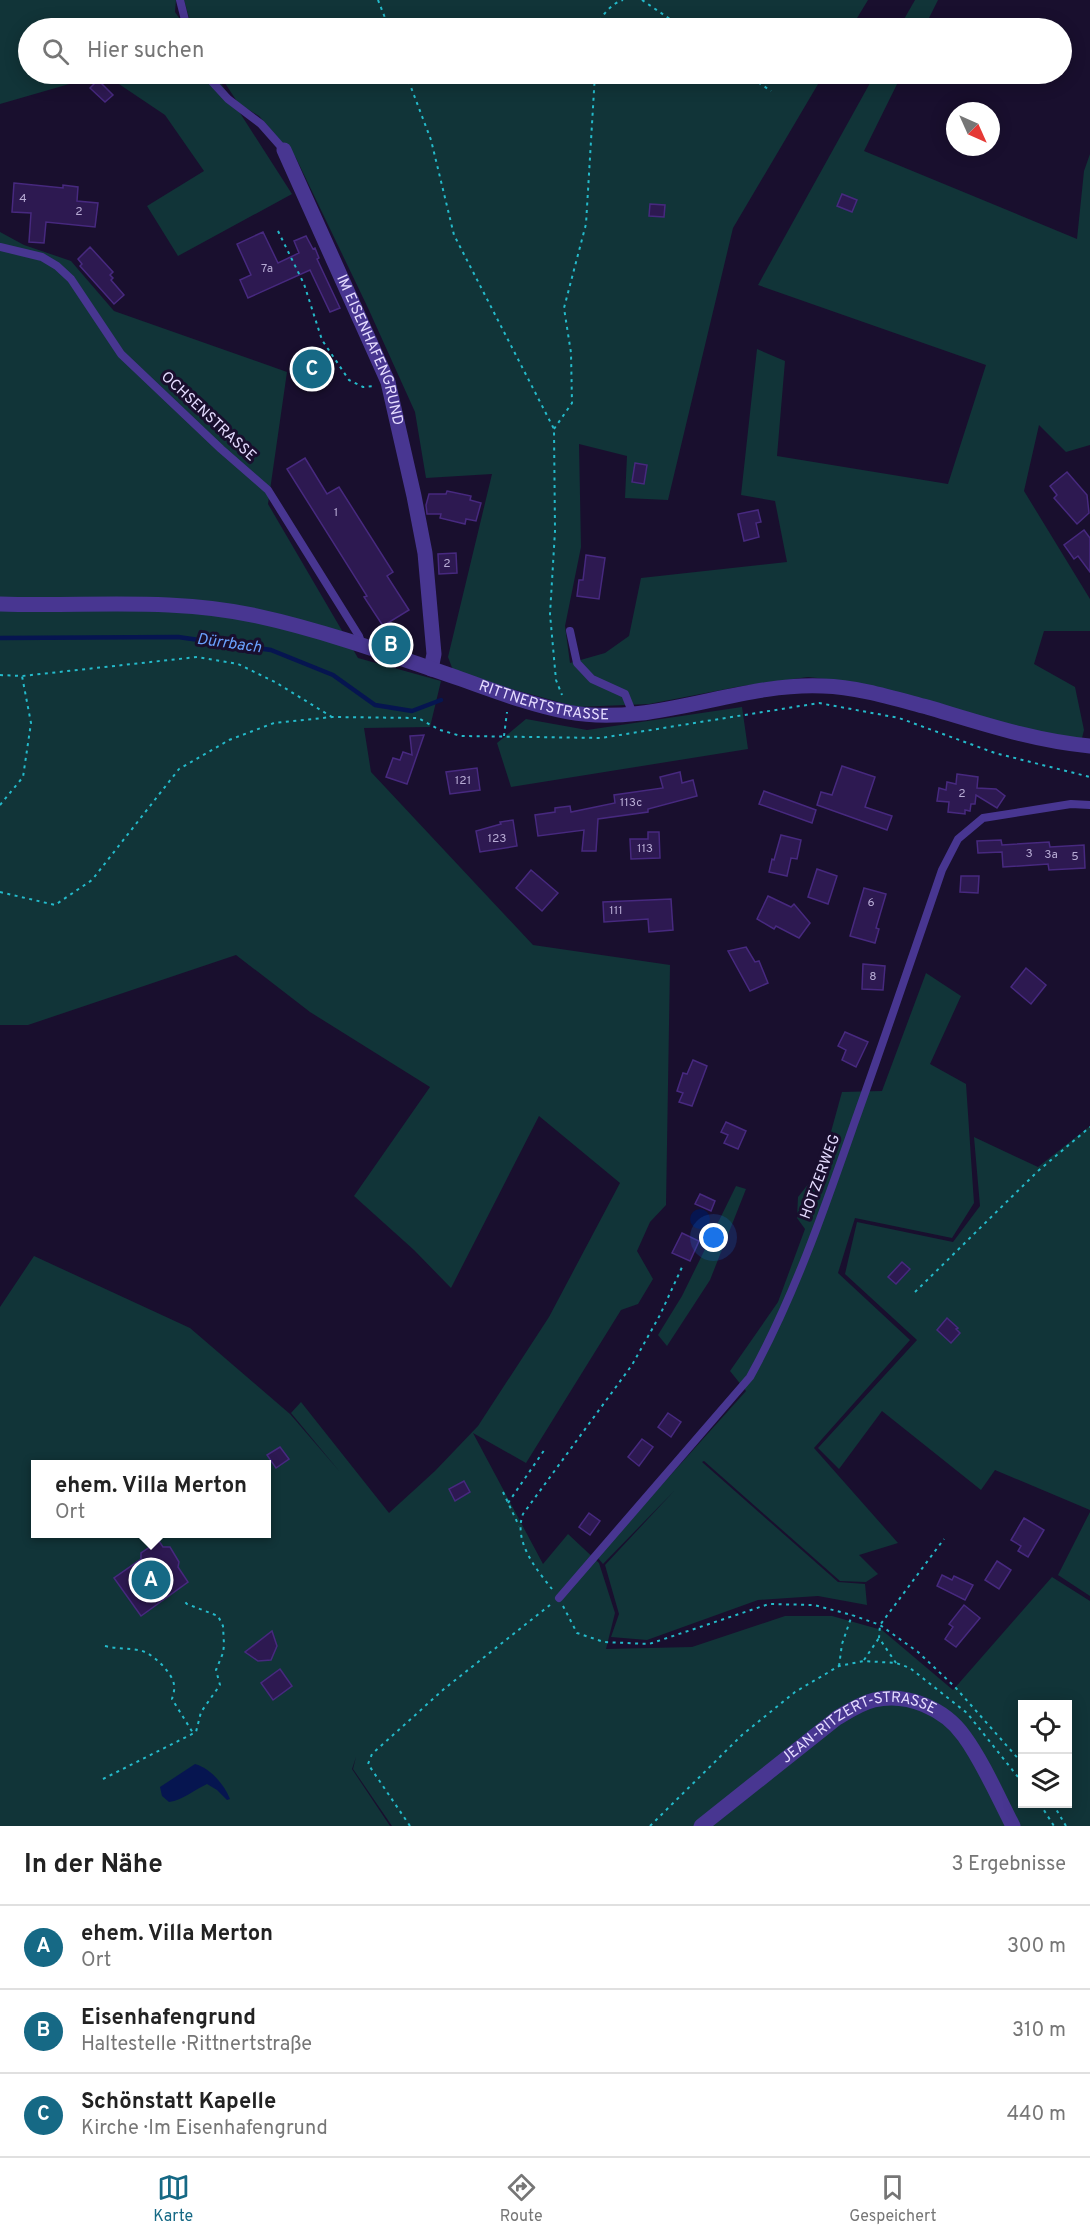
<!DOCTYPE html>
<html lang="de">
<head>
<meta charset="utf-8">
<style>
  :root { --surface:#fff; --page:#f6f6f6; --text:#222; --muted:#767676; --line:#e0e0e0; --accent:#166985 }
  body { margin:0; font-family:Overpass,sans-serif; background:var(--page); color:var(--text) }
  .controls { position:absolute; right:18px; bottom:18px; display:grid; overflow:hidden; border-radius:0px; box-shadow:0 3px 15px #0003 }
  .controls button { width:54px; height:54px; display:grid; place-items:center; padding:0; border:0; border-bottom:2px solid var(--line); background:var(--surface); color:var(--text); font:30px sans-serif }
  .compass { position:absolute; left:946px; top:102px; width:54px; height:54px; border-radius:50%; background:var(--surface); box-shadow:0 3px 15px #0003; rotate:135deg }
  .you { position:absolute; left:714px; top:1238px; width:21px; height:21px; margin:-15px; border:4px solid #fff; border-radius:50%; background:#1a73e8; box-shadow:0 0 0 9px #1a73e833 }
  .badge { display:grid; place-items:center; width:39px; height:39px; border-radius:50%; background:var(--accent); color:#fff; font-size:20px; font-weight:700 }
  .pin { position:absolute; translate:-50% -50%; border:3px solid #fff; box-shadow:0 2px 6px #0006 }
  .popup { position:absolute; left:31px; top:1460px; width:240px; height:78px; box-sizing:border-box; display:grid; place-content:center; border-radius:0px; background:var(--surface); filter:drop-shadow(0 2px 4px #0005); font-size:20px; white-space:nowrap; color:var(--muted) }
  .popup b { font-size:22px; color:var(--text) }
  .popup::after { content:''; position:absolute; left:50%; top:100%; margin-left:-12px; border:12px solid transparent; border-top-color:var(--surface) }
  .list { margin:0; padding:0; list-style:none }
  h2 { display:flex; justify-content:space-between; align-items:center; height:78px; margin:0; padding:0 24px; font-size:26px }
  h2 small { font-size:20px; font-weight:400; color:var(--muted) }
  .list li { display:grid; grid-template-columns:39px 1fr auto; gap:18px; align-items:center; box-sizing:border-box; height:84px; padding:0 24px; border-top:2px solid var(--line) }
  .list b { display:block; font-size:22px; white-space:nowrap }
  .list p { margin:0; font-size:20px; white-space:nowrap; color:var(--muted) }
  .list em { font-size:20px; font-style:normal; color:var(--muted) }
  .icon { flex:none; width:33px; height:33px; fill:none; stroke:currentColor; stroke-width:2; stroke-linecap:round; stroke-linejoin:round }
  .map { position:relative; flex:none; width:1090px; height:1826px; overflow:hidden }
  .search { position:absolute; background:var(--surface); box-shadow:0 3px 15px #0003; left:18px; right:18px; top:18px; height:66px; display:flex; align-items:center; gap:15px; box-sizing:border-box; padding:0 21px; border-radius:33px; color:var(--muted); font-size:22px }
  .sheet { height:330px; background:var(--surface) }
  nav { display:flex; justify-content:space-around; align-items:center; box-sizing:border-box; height:84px; border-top:2px solid var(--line); background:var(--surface); font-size:16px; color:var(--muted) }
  nav a { display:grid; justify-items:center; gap:3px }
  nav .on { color:var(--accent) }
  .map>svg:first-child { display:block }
</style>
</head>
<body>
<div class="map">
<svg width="1090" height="1826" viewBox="0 0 1090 1826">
  <rect width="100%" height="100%" fill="#190f2e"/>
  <g fill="#113438" fill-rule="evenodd">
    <path d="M0 0H176L175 12 186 28H28V74H215L292 194 178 256 147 206 204 171 165 115 104 74 0 104Z"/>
    <path d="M184 0H868L851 28H192Z"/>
    <path d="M915 0H938L924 28H899Z"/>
    <path d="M219 74H824L733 228 668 500 625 498 627 456 579 444 581 547 565 626 570 663 605 653 629 636 641 578 787 562 775 501 741 495 757 349 785 361 777 456 948 484 986 365 758 285 875 74H902L864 151 1077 239 1084 171 1090 154V445L1066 452 1039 425 1024 491 1090 599V631H1044L1034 664 1075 687 1084 730 1082 738 1067 737 1027 729 853 682 808 677 742 686 649 704 577 707 454 673 448 657 492 474 426 478 415 412 368 308 296 158 259 116 238 103Z"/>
    <path d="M0 232 24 245 71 261 114 311 287 372 268 504 358 658 441 681 430 727 364 728 371 772 533 945 670 965 666 1205 650 1222 637 1251 653 1279 638 1304 621 1310 526 1463 473 1433 543 1564 568 1534 599 1563 615 1613 606 1649 692 1647 785 1616H832L882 1630 953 1690 1052 1577 1090 1601V1826H392L353 1769 356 1757 352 1769 390 1826H0V1307L34 1256 190 1328 290 1414 340 1472 291 1413 301 1402 389 1513 435 1471 478 1426 549 1317 620 1183 539 1116 451 1288 414 1250 354 1196 430 1087 310 1012 236 955 28 1025H0ZM36 1464H266V1534H36ZM1022 1704H1068V1804H1022Z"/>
    <path d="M742 707 748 749 511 787 497 743 526 719 587 730Z"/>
    <path d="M926 973 961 996 930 1064 966 1084 974 1203 952 1238 855 1218 838 1273 910 1340 814 1448 898 1543 859 1555 878 1574 866 1582 840 1581 704 1461 702 1462 838 1582 865 1584 867 1605 818 1596 758 1600 647 1640 611 1637 619 1614 605 1565 675 1490 603 1564 597 1557 746 1391 730 1371 778 1302 805 1229 797 1218 798 1197 821 1168 842 1092 882 1091Z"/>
    <path d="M1090 1126V1510L995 1470 981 1490 882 1411 839 1469 818 1448 917 1340 845 1274 857 1222 953 1242 980 1206 974 1137 1038 1167Z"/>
    <path d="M736 1186 746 1189 710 1280 667 1346 658 1335 682 1296Z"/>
    <path d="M1090 1512V1596L1058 1575Z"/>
  </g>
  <g fill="#061550">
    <circle cx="700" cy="1219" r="10"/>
    <path d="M195 1764C210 1768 224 1784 230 1799L227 1800 217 1790 207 1784C194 1790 183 1800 169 1802L162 1796 160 1787Z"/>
  </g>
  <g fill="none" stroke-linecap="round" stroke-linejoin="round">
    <path stroke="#061550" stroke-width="4.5" d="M0 638 178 637 271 650 333 675 375 705 412 711 441 700"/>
  </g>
  <g fill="#2d1951" stroke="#47297f" stroke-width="1.5">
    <path d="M98 80 113 95 105 102 90 88Z"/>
    <path d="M14 183 63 188V185L78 187 77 201 98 203 95 227 46 222 44 243 29 242 31 213 12 212Z"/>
    <path d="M842 194 857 200 852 212 837 206Z"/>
    <path d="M650 204 665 205 664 217 649 216Z"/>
    <path d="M263 232 278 263 299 253 294 241 306 236 313 249 315 248 319 258 317 259 340 308 330 312 310 270 248 298 240 280 251 275 237 244Z"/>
    <path d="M90 247 113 272 110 275 113 278 111 280 124 295 114 304 80 266 82 264 78 259Z"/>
    <path d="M309 361 320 367 314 379 305 385 302 375Z"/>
    <path d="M305 458 327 494 339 487 393 572 387 576 409 610 383 626 364 597 367 596 287 469Z"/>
    <path d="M635 463 647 465 644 484 632 482Z"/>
    <path d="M1067 472 1087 495 1089 513 1077 524 1054 498 1057 495 1050 486Z"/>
    <path d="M447 491 471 496 470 500 481 503 476 521 466 519 465 524 440 518 441 514H427L426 505 429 494H446Z"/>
    <path d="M758 510 761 522 756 523 759 537 744 541 738 514Z"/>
    <path d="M1084 530 1090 538V572L1078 556 1074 559 1064 545Z"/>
    <path d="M456 553 457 573 439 574 438 554Z"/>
    <path d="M586 555 605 558 599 599 577 596 579 580H583Z"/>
    <path d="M424 735 407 784 386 777 393 758 400 760 403 752 412 755 410 736Z"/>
    <path d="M842 766 875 777 865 807 892 816 887 830 817 805 821 792 832 795Z"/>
    <path d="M477 768 480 790 450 794 446 772Z"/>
    <path d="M680 772 682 783 693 780 697 796 648 809V812L598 819 596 851H582L584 830 538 836 535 815 555 812V808L570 806 571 812 615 803 614 795 663 788 660 777Z"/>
    <path d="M957 774 978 777 977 788 996 789 1005 796 997 808 976 795 975 804H971L970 811 965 810V814L948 812 949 802 937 801 939 788 946 790 947 782 956 784Z"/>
    <path d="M764 791 816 810 812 823 759 804Z"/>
    <path d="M513 820 517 846 480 852 476 831 501 824 500 822Z"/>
    <path d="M648 832H659L660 858 631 859 630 839H648Z"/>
    <path d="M781 835 801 840 797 859 791 858 787 876 769 872 772 859 774 860Z"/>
    <path d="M1001 840 1002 845 1049 842 1050 847 1084 845 1085 868 1049 870 1048 864 1003 867 1002 852 978 853 977 841Z"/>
    <path d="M817 869 837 876 828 904 808 897Z"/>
    <path d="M531 870 558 893 542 911 516 888Z"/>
    <path d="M961 876H979L978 893 960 892Z"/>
    <path d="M864 888 886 894 876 928 879 929 875 943 850 936Z"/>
    <path d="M768 896 791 907 794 904 810 923 799 938 776 926 774 929 757 919Z"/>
    <path d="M671 899 673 930 649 932 648 919 604 922 603 902Z"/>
    <path d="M746 947 755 962 759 961 768 983 750 991 728 951Z"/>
    <path d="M863 964 885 966 883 990 862 989Z"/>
    <path d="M1026 968 1046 985 1031 1004 1011 987Z"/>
    <path d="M845 1032 868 1042 856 1067 842 1060 846 1050 838 1046Z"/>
    <path d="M693 1060 707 1066 692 1106 679 1102 683 1093 677 1091 683 1073 687 1074Z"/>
    <path d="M726 1122 746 1131 738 1149 724 1143 728 1135 721 1132Z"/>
    <path d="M700 1194 715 1201 711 1211 695 1204Z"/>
    <path d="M682 1233 699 1241 690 1261 672 1253Z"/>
    <path d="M902 1262 910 1269 896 1284 888 1277Z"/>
    <path d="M947 1318 958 1328 956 1329 960 1333 951 1343 937 1330Z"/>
    <path d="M668 1413 681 1422 671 1437 658 1427Z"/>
    <path d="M642 1439 653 1447 639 1466 628 1457Z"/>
    <path d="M280 1447 289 1459 276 1468 267 1455Z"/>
    <path d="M464 1481 470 1492 455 1501 449 1489Z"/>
    <path d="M589 1513 600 1521 590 1535 579 1527Z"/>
    <path d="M1024 1518 1044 1530 1028 1557 1018 1551 1021 1546 1011 1540Z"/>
    <path d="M159 1541 163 1547H170L179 1562 178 1567 188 1582 141 1616 114 1578 141 1559V1553Z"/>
    <path d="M997 1561 1011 1570 999 1589 985 1580Z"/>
    <path d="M942 1575 952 1580 954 1576 973 1585 965 1600 937 1586Z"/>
    <path d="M964 1605 980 1618 956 1647 945 1639 953 1627 949 1624Z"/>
    <path d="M272 1631 277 1646 271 1660 258 1661 245 1652Z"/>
    <path d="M280 1669 292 1686 273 1700 261 1683Z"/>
  </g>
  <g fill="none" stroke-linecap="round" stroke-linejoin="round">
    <g stroke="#24baca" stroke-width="2" stroke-dasharray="3 4.5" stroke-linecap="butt">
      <path d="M378 0 389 28"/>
      <path d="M642 0 683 28"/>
      <path d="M598 28C599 17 612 3 623 0"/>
      <path d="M406 74 431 140 454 235 554 429 555 531 550 614 556 680 562 695"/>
      <path d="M746 74 771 91"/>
      <path d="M278 231 304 284 322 340 349 380 363 387 374 386"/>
      <path d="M554 429 572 403 571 353 564 308 586 224 595 74"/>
      <path d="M0 675 22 676 197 657 238 664 275 682 332 717"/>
      <path d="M504 736 507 712"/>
      <path d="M0 805 23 777 31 723 22 676"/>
      <path d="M0 892 55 905 92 880 179 769 229 740 274 723 332 717 418 718 440 730 461 736 601 738 819 703 899 718 995 753 1090 777"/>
      <path d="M915 1292 1038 1171 1090 1127"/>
      <path d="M503 1492 519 1526"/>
      <path d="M508 1503 545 1449"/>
      <path d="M552 1589C536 1569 513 1541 523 1514L632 1365 660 1315 683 1265"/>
      <path d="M563 1606 577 1633 604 1642 649 1644 769 1604 814 1605 852 1615 880 1625 918 1652 955 1687 1022 1763"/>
      <path d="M105 1646C117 1649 127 1648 138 1650 151 1651 173 1673 174 1685 175 1690 173 1695 172 1699L193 1733"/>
      <path d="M864 1660 879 1638"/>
      <path d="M896 1663 879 1638 880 1625 944 1539"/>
      <path d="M839 1666 842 1644 852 1615"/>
      <path d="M103 1779 196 1732 201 1712 220 1685 216 1670 223 1653 224 1645 223 1626 218 1616 187 1604 183 1600"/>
      <path d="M1040 1804 1054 1826"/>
      <path d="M1053 1804 1066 1826"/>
      <path d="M410 1826 368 1764 372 1754 444 1689 550 1605"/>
      <path d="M650 1826 742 1735 795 1692 839 1666 864 1661 896 1663 910 1668 967 1713 1022 1782"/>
    </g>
    <g stroke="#483691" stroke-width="8">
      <path d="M180 0 187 28"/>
      <path d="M205 74 228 99 261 124 284 150"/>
      <path d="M0 247 42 257 57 266 71 279 121 354 221 449 268 490 359 636 362 645"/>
      <path d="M570 631 577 663 592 679 625 694 633 714"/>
      <path d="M559 1598 750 1377C794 1297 824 1210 854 1124 884 1040 913 955 942 870L958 839 983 818 1071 804 1090 805"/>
    </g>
    <g stroke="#483691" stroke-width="15">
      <path id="s1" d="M284 150 388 382 414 496 425 553 434 654 431 669"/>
      <path id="s2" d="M701 1826 837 1718C849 1711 861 1703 874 1700 907 1692 945 1709 964 1736 983 1762 998 1797 1013 1826"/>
    </g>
    <path stroke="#483691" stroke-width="15" id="s3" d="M0 604C85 607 173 597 257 616 326 631 394 656 461 679 495 691 531 705 568 712 654 728 737 682 823 686 858 687 893 698 927 707 981 723 1034 741 1090 746"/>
  </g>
  <g text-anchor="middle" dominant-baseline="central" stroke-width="6" stroke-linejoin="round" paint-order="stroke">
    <g font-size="12" fill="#b7abd4">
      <text x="23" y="199">4</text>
      <text x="79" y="212">2</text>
      <text x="267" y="269">7a</text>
      <text x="336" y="513">1</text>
      <text x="447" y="564">2</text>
      <text x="463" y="781">121</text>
      <text x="962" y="794">2</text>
      <text x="631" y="803">113c</text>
      <text x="497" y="839">123</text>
      <text x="645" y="849">113</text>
      <text x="1029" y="854">3</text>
      <text x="1051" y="855">3a</text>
      <text x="1075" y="857">5</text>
      <text x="871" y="903">6</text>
      <text x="616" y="911">111</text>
      <text x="873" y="977">8</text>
    </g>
    <g font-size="15" fill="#e5dcff" stroke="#190f2e">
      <text stroke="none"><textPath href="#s1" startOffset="218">IM EISENHAFENGRUND</textPath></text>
      <text transform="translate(208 417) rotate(43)">OCHSENSTRASSE</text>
      <text stroke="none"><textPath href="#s3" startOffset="558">RITTNERTSTRASSE</textPath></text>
      <text transform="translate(821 1177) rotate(-70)">HOTZERWEG</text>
      <text stroke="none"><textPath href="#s2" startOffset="192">JEAN-RITZERT-STRASSE</textPath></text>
    </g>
    <g font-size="16" font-style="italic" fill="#6aa2ff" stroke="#190f2e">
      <text transform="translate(229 644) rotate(8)">Dürrbach</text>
    </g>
  </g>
</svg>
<div class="controls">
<button><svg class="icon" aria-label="locate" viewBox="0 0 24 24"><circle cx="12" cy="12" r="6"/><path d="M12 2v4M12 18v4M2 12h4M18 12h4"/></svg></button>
<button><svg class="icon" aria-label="layers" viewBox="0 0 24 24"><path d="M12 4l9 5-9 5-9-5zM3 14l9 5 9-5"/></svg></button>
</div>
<svg class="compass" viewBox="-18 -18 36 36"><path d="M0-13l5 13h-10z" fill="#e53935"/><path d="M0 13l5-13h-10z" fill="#767676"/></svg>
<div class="you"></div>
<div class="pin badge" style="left:151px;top:1580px">A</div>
<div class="popup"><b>ehem. Villa Merton</b>Ort</div>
<div class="pin badge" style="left:391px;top:645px">B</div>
<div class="pin badge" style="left:312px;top:369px">C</div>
<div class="search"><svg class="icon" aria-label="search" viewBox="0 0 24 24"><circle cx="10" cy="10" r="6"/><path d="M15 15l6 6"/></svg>Hier suchen</div>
</div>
<section class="sheet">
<h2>In der Nähe<small>3 Ergebnisse</small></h2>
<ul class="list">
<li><span class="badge">A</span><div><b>ehem. Villa Merton</b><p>Ort</p></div><em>300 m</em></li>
<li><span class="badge">B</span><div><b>Eisenhafengrund</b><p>Haltestelle · Rittnertstraße</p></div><em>310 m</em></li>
<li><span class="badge">C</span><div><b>Schönstatt Kapelle</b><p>Kirche · Im Eisenhafengrund</p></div><em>440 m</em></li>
</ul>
</section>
<nav>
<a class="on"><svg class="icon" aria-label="map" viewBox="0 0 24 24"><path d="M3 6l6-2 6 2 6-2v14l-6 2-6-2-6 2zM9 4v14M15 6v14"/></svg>Karte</a>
<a><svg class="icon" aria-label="directions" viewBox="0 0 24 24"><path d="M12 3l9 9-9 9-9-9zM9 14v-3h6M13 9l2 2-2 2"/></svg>Route</a>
<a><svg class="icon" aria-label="saved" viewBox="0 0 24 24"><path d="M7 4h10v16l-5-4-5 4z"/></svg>Gespeichert</a>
</nav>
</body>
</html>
